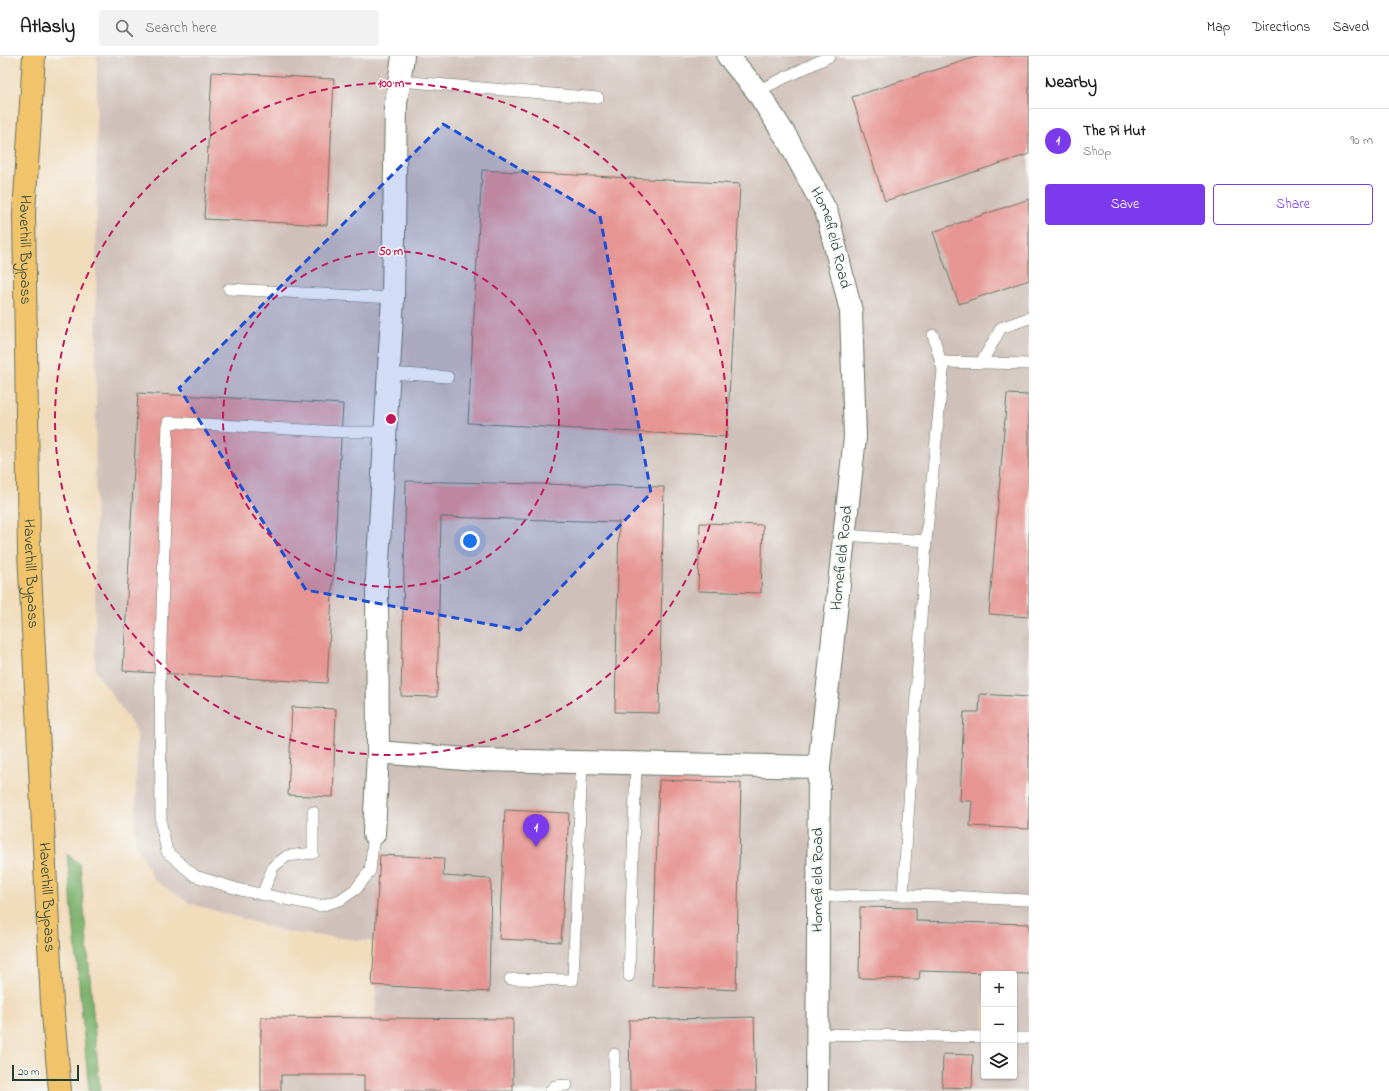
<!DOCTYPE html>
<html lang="en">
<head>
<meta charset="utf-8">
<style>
  :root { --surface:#fff; --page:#f2f2f2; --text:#222; --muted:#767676; --line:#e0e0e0; --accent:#7c3aed }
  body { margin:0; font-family:"Indie Flower",sans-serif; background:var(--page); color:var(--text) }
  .controls { position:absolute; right:12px; bottom:12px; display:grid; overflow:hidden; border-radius:4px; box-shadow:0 1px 3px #0004 }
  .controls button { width:36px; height:36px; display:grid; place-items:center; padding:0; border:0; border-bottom:1px solid var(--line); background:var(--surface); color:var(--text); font:20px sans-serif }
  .scale { position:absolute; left:12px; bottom:10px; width:67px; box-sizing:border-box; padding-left:4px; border:2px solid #1f3d34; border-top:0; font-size:11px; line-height:14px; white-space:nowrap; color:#1f3d34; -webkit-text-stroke:3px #f6f6f2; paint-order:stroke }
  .you { position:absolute; left:470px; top:485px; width:14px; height:14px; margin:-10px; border:3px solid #fff; border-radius:50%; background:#1a73e8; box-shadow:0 0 0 6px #1a73e833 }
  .badge { display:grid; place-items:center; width:26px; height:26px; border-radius:50%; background:var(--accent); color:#fff; font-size:13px; font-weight:700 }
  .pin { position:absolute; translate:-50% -33px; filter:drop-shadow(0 1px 2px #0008) }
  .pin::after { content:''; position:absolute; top:21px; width:14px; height:12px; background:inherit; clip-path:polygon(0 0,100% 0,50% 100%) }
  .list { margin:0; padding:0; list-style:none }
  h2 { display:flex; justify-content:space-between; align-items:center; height:52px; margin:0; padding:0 16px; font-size:17px }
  h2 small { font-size:13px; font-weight:400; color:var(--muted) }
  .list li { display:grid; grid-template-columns:26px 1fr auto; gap:12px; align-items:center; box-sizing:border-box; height:64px; padding:0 16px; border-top:1px solid var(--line) }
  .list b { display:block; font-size:15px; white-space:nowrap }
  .list p { margin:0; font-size:13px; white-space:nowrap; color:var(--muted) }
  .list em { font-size:13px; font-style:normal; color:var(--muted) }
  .actions { display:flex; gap:8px; padding:12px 16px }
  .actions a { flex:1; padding:9px 0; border:1px solid var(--accent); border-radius:4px; text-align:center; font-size:14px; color:var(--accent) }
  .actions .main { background:var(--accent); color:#fff }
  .icon { flex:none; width:22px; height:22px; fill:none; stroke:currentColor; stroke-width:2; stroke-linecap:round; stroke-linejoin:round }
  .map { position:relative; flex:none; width:1029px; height:1035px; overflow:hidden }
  header { display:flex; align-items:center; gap:24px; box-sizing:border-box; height:56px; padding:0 20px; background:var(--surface); border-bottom:1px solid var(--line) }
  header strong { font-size:19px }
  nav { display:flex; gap:22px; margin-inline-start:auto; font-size:14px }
  .search { width:280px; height:36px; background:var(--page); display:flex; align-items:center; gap:10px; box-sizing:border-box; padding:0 14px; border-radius:4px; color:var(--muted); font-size:15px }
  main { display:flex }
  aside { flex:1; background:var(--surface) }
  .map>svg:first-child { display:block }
</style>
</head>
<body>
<header>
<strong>Atlasly</strong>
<div class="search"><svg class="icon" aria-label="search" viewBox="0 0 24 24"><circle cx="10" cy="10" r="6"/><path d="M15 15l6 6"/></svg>Search here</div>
<nav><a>Map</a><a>Directions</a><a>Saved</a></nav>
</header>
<main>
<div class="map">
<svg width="1029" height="1035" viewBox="0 0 1029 1035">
  <rect width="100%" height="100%" fill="#f6f6f2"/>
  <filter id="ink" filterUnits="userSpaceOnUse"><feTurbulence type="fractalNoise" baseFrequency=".025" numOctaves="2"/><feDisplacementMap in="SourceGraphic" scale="8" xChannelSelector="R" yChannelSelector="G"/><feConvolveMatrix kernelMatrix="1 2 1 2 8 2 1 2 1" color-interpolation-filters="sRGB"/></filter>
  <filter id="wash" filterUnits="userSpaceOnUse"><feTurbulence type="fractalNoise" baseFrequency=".012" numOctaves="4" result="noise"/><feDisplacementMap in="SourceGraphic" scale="16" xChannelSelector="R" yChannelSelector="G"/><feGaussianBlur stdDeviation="0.9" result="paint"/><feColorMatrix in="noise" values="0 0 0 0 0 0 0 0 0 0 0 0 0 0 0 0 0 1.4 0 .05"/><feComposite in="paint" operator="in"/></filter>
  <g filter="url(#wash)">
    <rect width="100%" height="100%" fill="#f1dcbc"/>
    <path fill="#cfc0ba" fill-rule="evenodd" d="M97 0H1029V1035H268L270 970 375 969 377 886 287 876 189 847 154 824 135 785 137 675 95 614ZM984 918H1014V1020H984Z"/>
    <path fill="#7eb26e" stroke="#4e7851" d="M67 798 80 808 100 1035H89Z"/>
    <g id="blocks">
      <g fill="#e69592">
        <path d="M979 0H1029V98L885 145 852 41Z"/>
        <path d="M212 16 334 23 327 169 204 163Z"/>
        <path d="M482 114 740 128 727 381 468 367Z"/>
        <path d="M1029 143V224L959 248 933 176Z"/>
        <path d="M138 337 343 348 327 627 123 615Z"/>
        <path d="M1007 338 1029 339V561L989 558Z"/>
        <path d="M406 425 664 431 659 657 615 656 619 466 441 461 437 641 401 640Z"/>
        <path d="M700 467 763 469 761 537 698 535Z"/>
        <path d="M980 638 1029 641V773L970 770 972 745H960L964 656H979Z"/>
        <path d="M292 651 336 653 333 741 288 739Z"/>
        <path d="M659 724 741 727 736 934 652 930Z"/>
        <path d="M505 754 569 757 561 886 499 883Z"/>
        <path d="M380 799 444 802 443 820 491 823 489 936 372 929Z"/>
        <path d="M860 851 916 852V865L1029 868V918L920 915 919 923 859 922Z"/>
        <path d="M261 961 513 963V1035H364V1019H281V1035H261Z"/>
        <path d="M754 961 756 1035H630L629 964Z"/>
        <path d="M943 998 973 999 972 1032 942 1031Z"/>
      </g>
    </g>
  </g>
  <g filter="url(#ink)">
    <use href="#blocks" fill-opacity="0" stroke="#687564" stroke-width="1"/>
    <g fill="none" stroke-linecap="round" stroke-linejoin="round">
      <g stroke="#687564" stroke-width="12">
        <g id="service">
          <path d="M400 25 598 42"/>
          <path d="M757 35 830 0"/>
          <path d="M229 233 393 242"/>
          <path d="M940 306 1029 308"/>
          <path d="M981 307 1001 272 1029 262"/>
          <path d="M389 317 448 321"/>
          <path d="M845 479 926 485"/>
          <path d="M374 778 370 815 356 833 340 844 320 850 241 834 195 820 167 796 161 768 160 617 168 366 341 376H385"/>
          <path d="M262 839 273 811 287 800 313 797V756"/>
          <path d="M903 839 926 485 943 314 933 279"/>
          <path d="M818 841C888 836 959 841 1029 844"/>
          <path d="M629 920 636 707"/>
          <path d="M510 923 573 924 582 706"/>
          <path d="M817 978 984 981"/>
          <path d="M1014 982H1029"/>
          <path d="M614 998V1035"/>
          <path d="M550 1035 555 1030 567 1029"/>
        </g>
      </g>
      <g stroke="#687564" stroke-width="24">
        <g id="minor">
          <path d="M378 696 477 704 819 711"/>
          <path d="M374 778 378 696 377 523 393 242 396 47 403 0"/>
        </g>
      </g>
      <g stroke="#687564" stroke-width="24">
        <g id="tertiary">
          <path id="s1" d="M728 0 757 35 788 84 827 157 851 255 855 381 819 711 817 1035"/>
        </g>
      </g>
      <g stroke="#687564" stroke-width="24">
        <g id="primary">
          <path id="s2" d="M34 0 24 157 29 496 52 947 60 1035"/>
        </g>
      </g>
      <use href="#service" stroke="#fff" stroke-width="11"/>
      <use href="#minor" stroke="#fff" stroke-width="22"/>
      <use href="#tertiary" stroke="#fff" stroke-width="22"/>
      <use href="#primary" stroke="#f1c36a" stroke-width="22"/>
    </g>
  </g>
  <path fill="#1d4ed8" fill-opacity="0.2" stroke="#1d4ed8" stroke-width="3" stroke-dasharray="8 5" stroke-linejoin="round" d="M443 68 600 160 651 437 520 574 306 534 179 332Z"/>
  <g fill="none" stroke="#c2185b" stroke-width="2" stroke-dasharray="7 5">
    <circle cx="391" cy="363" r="168"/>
    <circle cx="391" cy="363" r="336"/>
  </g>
  <g text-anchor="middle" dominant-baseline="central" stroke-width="3" stroke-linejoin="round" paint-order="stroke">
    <g font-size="16" fill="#1f3d34" stroke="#f6f6f2">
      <text stroke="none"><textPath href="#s1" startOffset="211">Homefield Road</textPath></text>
      <text stroke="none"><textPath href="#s2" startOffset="194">Haverhill Bypass</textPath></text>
      <text transform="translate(842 502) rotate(-84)">Homefield Road</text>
      <text stroke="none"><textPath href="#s2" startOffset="518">Haverhill Bypass</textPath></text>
      <text transform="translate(818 824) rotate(-90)">Homefield Road</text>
      <text stroke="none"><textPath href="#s2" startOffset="842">Haverhill Bypass</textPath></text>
    </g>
  </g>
  <circle cx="391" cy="363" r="6" fill="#c2185b" stroke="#f6f6f2" stroke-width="2"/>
  <g font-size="12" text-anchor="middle" font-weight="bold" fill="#c2185b" stroke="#f6f6f2" stroke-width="3" stroke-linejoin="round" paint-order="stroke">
    <text x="391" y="31">100 m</text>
    <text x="391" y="199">50 m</text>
  </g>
</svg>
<div class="controls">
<button>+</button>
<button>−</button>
<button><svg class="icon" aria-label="layers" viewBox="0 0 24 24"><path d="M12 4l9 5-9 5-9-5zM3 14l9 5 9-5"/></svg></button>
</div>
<div class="scale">20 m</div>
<div class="you"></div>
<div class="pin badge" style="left:536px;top:791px">1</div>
</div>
<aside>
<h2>Nearby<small></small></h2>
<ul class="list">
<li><span class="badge">1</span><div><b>The Pi Hut</b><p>Shop</p></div><em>90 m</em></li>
</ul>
<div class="actions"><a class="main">Save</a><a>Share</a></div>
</aside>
</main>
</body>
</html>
